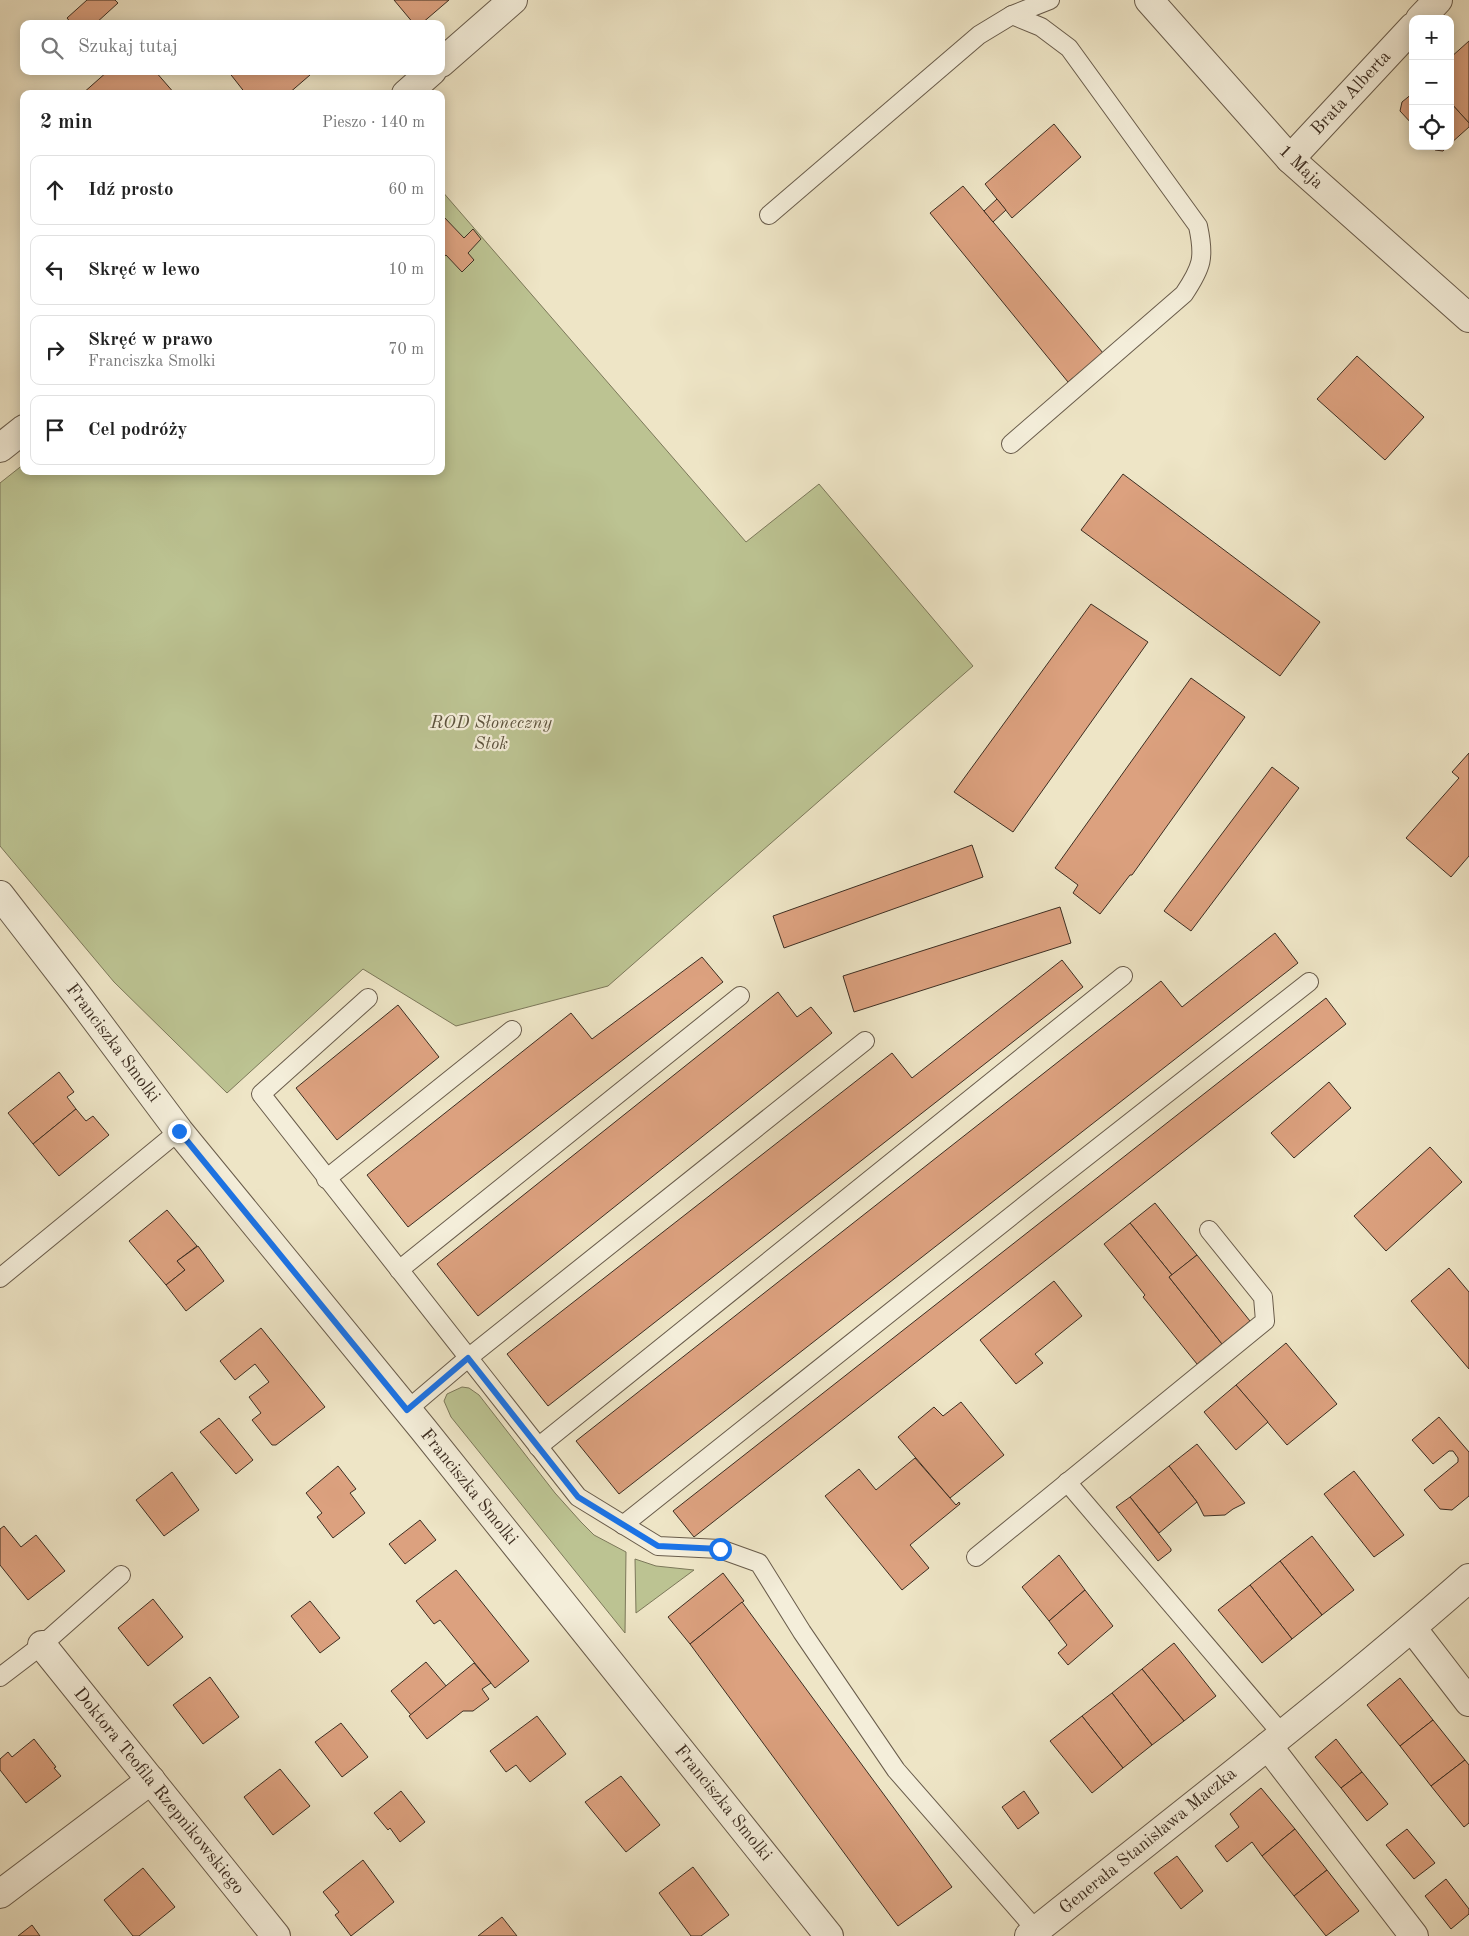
<!DOCTYPE html>
<html lang="pl">
<head>
<meta charset="utf-8">
<style>
  :root { --surface:#fff; --page:#f2f2f2; --text:#222; --muted:#767676; --line:#e0e0e0 }
  body { margin:0; font-family:"Old Standard TT",serif; background:var(--page); color:var(--text) }
  .controls { position:absolute; right:15px; top:15px; display:grid; overflow:hidden; border-radius:10px; box-shadow:0 2px 12px #0003 }
  .controls button { width:45px; height:45px; display:grid; place-items:center; padding:0; border:0; border-bottom:1px solid var(--line); background:var(--surface); color:var(--text); font:25px sans-serif }
  .stop { position:absolute; width:15px; height:15px; margin:-11px; border:4px solid #1a73e8; border-radius:50%; background:#fff }
  .stop.end { background:#1a73e8; border-color:#fff; box-shadow:0 1px 5px #0008 }
  .list { margin:0; padding:0; list-style:none }
  h2 { display:flex; justify-content:space-between; align-items:center; height:65px; margin:0; padding:0 20px; font-size:21px }
  h2 small { font-size:16px; font-weight:400; color:var(--muted) }
  .list li { display:grid; grid-template-columns:32px 1fr auto; gap:15px; align-items:center; box-sizing:border-box; height:70px; margin:0 10px 10px; padding:0 10px; border:1px solid var(--line); border-radius:10px }
  .list b { display:block; font-size:19px; white-space:nowrap }
  .list p { margin:0; font-size:16px; white-space:nowrap; color:var(--muted) }
  .list em { font-size:16px; font-style:normal; color:var(--muted) }
  .icon { flex:none; width:28px; height:28px; fill:none; stroke:currentColor; stroke-width:2; stroke-linecap:round; stroke-linejoin:round }
  .map { position:relative; flex:none; width:1469px; height:1936px; overflow:hidden }
  .search { position:absolute; background:var(--surface); box-shadow:0 2px 12px #0003; left:20px; top:20px; width:425px; height:55px; display:flex; align-items:center; gap:12px; box-sizing:border-box; padding:0 18px; border-radius:10px; color:var(--muted); font-size:19px }
  .panel { position:absolute; background:var(--surface); box-shadow:0 2px 12px #0003; left:20px; top:90px; width:425px; height:385px; border-radius:10px }
  .map>svg:first-child { display:block }
</style>
</head>
<body>
<div class="map">
<svg width="1469" height="1936" viewBox="0 0 1469 1936">
  <rect width="100%" height="100%" fill="#eee5c6"/>
  <filter id="stains"><feTurbulence type="fractalNoise" baseFrequency=".004" numOctaves="4"/><feColorMatrix values="0 0 0 0 .2 0 0 0 0 .09 0 0 0 0 .02 0 0 0 .5 -.17"/></filter>
  <radialGradient id="worn" r=".72"><stop offset=".6" stop-color="#630" stop-opacity="0"/><stop offset="1" stop-color="#630" stop-opacity=".3"/></radialGradient>
  <g fill="#bcc392" stroke="#7c785a">
    <path d="M441 190 746 542 819 484 973 666 608 986 456 1026 363 969 227 1093 114 982 0 846V483L24 464V471H441Z"/>
    <path d="M462 1387 469 1388 479 1395 555 1493 581 1522 594 1535 626 1552 625 1633 451 1417 444 1401 447 1394Z"/>
    <path d="M635 1559 656 1566 694 1570 636 1613Z"/>
  </g>
  <g fill="#dca17f" stroke="#3d2e22">
    <path d="M87 0H115L118 3 95 24H72L67 18Z"/>
    <path d="M394 0H449L421 24H414Z"/>
    <path d="M1469 41V123L1450 102V58Z"/>
    <path d="M108 71H155L175 94H82Z"/>
    <path d="M228 71H306L310 75 288 94H246Z"/>
    <path d="M1413 93V125L1400 111 1402 102Z"/>
    <path d="M1450 102 1469 123V127L1450 144Z"/>
    <path d="M1054 124 1081 157 1012 218 985 184Z"/>
    <path d="M1432 146H1448L1443 151 1435 150Z"/>
    <path d="M963 186 1103 353 1068 382 930 213Z"/>
    <path d="M997 199 1006 210 993 222 984 211Z"/>
    <path d="M443 216 464 238 473 229 481 239 468 253 474 260 462 272 446 255 441 259V218Z"/>
    <path d="M1357 356 1424 417 1385 460 1317 399Z"/>
    <path d="M1123 474 1320 622 1280 676 1081 530Z"/>
    <path d="M1091 604 1148 642 1013 832 954 792Z"/>
    <path d="M1191 678 1245 717 1132 875H1130L1100 914 1073 893 1078 885 1055 868Z"/>
    <path d="M1469 753V856L1451 877 1406 838 1459 778 1452 772Z"/>
    <path d="M1272 767 1299 788 1191 931 1164 911Z"/>
    <path d="M972 845 983 877 784 948 773 916Z"/>
    <path d="M1060 907 1071 943 854 1012 843 976Z"/>
    <path d="M1275 933 1298 963 619 1494 576 1441 1161 981 1182 1007Z"/>
    <path d="M702 957 723 982 408 1227 367 1175 571 1013 592 1039Z"/>
    <path d="M1062 960 1083 987 548 1406 507 1354 892 1053 912 1078Z"/>
    <path d="M778 992 797 1017 811 1007 832 1033 478 1316 437 1264Z"/>
    <path d="M1326 998 1346 1024 694 1537 673 1511Z"/>
    <path d="M398 1005 439 1057 337 1140 296 1088Z"/>
    <path d="M59 1072 74 1092 67 1097 76 1109 33 1144 8 1113Z"/>
    <path d="M1329 1082 1351 1108 1294 1158 1271 1133Z"/>
    <path d="M76 1109 86 1121 93 1116 109 1135 59 1176 33 1144Z"/>
    <path d="M1430 1147 1462 1182 1386 1251 1354 1216Z"/>
    <path d="M1155 1203 1197 1255 1172 1275 1130 1223Z"/>
    <path d="M167 1210 197 1246 177 1261 185 1270 166 1285 129 1241Z"/>
    <path d="M1130 1223 1172 1275 1169 1277 1222 1344 1197 1364 1143 1297 1145 1295 1104 1244Z"/>
    <path d="M198 1246 224 1281 186 1311 166 1285 185 1270 177 1261Z"/>
    <path d="M1197 1255 1250 1321 1222 1344 1169 1277Z"/>
    <path d="M1449 1268 1469 1292V1369L1411 1301Z"/>
    <path d="M1054 1281 1082 1316 1035 1354 1043 1363 1016 1384 980 1340Z"/>
    <path d="M261 1328 325 1407 276 1445H272L252 1420 261 1413 249 1397 269 1382 255 1364 235 1380 220 1361Z"/>
    <path d="M1286 1343 1337 1404 1287 1445 1236 1385Z"/>
    <path d="M1236 1385 1268 1422 1236 1450 1204 1412Z"/>
    <path d="M961 1402 1004 1455 950 1498 898 1437 934 1407 943 1416Z"/>
    <path d="M1439 1417 1469 1452V1496L1452 1510 1440 1509 1424 1490 1458 1462V1458L1453 1451H1449L1433 1464 1412 1440Z"/>
    <path d="M219 1418 253 1460 236 1474 200 1432Z"/>
    <path d="M1197 1444 1245 1503 1233 1509 1225 1515 1204 1516 1197 1502 1169 1466Z"/>
    <path d="M915 1458 956 1505 959 1502 960 1504 910 1545 929 1568 902 1590 825 1496 859 1469 876 1490Z"/>
    <path d="M338 1466 356 1489 350 1493 365 1513 333 1538 317 1517 322 1513 306 1493Z"/>
    <path d="M1169 1466 1197 1502 1159 1533 1130 1497Z"/>
    <path d="M1354 1471 1404 1535 1374 1557 1324 1494Z"/>
    <path d="M172 1472 199 1510 164 1536 136 1500Z"/>
    <path d="M1130 1497 1171 1549V1551L1158 1561 1116 1507Z"/>
    <path d="M420 1520 436 1540 405 1564 389 1544Z"/>
    <path d="M4 1526 21 1547 36 1535 65 1571 28 1600 0 1565V1529Z"/>
    <path d="M1312 1536 1354 1590 1322 1615 1280 1561Z"/>
    <path d="M1059 1555 1085 1590 1049 1621 1022 1587Z"/>
    <path d="M1280 1561 1322 1615 1292 1639 1250 1585Z"/>
    <path d="M456 1570 529 1661 495 1688 440 1620 434 1624 416 1601Z"/>
    <path d="M723 1573 744 1601 690 1644 668 1617Z"/>
    <path d="M1250 1585 1292 1639 1262 1663 1218 1610Z"/>
    <path d="M1085 1590 1113 1626 1068 1665 1058 1653 1067 1645 1049 1621Z"/>
    <path d="M153 1599 183 1637 148 1666 118 1628Z"/>
    <path d="M310 1601 340 1638 320 1653 291 1616Z"/>
    <path d="M742 1602 952 1887 898 1926 690 1644Z"/>
    <path d="M1174 1643 1216 1696 1184 1721 1142 1669Z"/>
    <path d="M426 1662 447 1687 411 1715 391 1691Z"/>
    <path d="M474 1663 491 1683 482 1689 489 1699 473 1711H463L427 1739 409 1716Z"/>
    <path d="M1142 1669 1184 1721 1152 1745 1112 1693Z"/>
    <path d="M210 1677 239 1717 203 1744 173 1705Z"/>
    <path d="M1400 1678 1433 1720 1400 1746 1367 1705Z"/>
    <path d="M1112 1693 1152 1745 1123 1768 1082 1716Z"/>
    <path d="M537 1716 566 1754 530 1782 516 1765 506 1772 490 1751Z"/>
    <path d="M1082 1716 1123 1768 1092 1793 1050 1741Z"/>
    <path d="M1433 1720 1465 1760 1431 1786 1400 1746Z"/>
    <path d="M341 1723 368 1757 342 1777 315 1742Z"/>
    <path d="M34 1739 56 1767 54 1768 61 1776 26 1803 0 1770V1759L8 1752 12 1757Z"/>
    <path d="M1336 1739 1362 1772 1341 1788 1315 1757Z"/>
    <path d="M1465 1760 1469 1765V1823L1464 1827 1431 1786Z"/>
    <path d="M280 1769 310 1806 273 1835 244 1797Z"/>
    <path d="M1362 1772 1388 1804 1367 1821 1341 1788Z"/>
    <path d="M621 1776 660 1825 626 1852 585 1802Z"/>
    <path d="M1261 1788 1295 1829 1262 1856 1252 1842 1227 1862 1215 1846 1239 1827 1230 1814Z"/>
    <path d="M401 1791 425 1822 400 1842 390 1828 388 1830 374 1813Z"/>
    <path d="M1024 1791 1039 1813 1018 1829 1002 1807Z"/>
    <path d="M1295 1829 1327 1870 1294 1896 1262 1856Z"/>
    <path d="M1407 1829 1435 1863 1414 1879 1386 1845Z"/>
    <path d="M1177 1856 1203 1891 1181 1909 1154 1873Z"/>
    <path d="M363 1860 394 1902 351 1936 335 1915 339 1912 323 1892Z"/>
    <path d="M693 1867 729 1915 701 1936H691L659 1893Z"/>
    <path d="M143 1868 175 1907 139 1936H133L104 1900Z"/>
    <path d="M1327 1870 1359 1911 1326 1936 1294 1896Z"/>
    <path d="M1446 1879 1469 1909V1914L1451 1929 1425 1896Z"/>
    <path d="M502 1917 517 1936H478Z"/>
    <path d="M32 1925 40 1936H18Z"/>
  </g>
  <g fill="none" stroke-linecap="round" stroke-linejoin="round">
    <g stroke="#695c4b" stroke-width="20">
      <g id="lane">
        <path d="M769 215 979 35 1012 15 1050 0"/>
        <path d="M1011 444 1184 294C1202 267 1205 258 1198 226L1069 48 1041 27 1012 15"/>
        <path d="M368 998 261 1094 578 1497 658 1546 720 1549 759 1563 802 1632 896 1770 1036 1930"/>
        <path d="M326 1179 512 1030"/>
        <path d="M399 1270 740 996"/>
        <path d="M0 1278 179 1131"/>
        <path d="M407 1410 468 1358 865 1041"/>
        <path d="M538 1447 1123 976"/>
        <path d="M1067 1482 1282 1734"/>
        <path d="M623 1525 1044 1190 1309 982"/>
        <path d="M976 1557 1265 1321 1263 1297 1209 1230"/>
        <path d="M0 1677 42 1645 121 1575"/>
      </g>
    </g>
    <g stroke="#695c4b" stroke-width="30">
      <g id="street">
        <path d="M1149 0 1290 159 1469 318"/>
        <path d="M1420 19 1438 0"/>
        <path d="M441 63 513 0"/>
        <path d="M406 94 432 71"/>
        <path d="M1290 159 1413 27"/>
        <path d="M0 448 24 429"/>
        <path d="M0 895 78 996 179 1131 423 1429 829 1936"/>
        <path d="M1412 1628 1469 1702"/>
        <path d="M42 1645 276 1936"/>
        <path d="M1268 1746 1414 1936"/>
        <path d="M0 1894 151 1780"/>
        <path d="M1029 1936C1176 1818 1327 1703 1469 1578"/>
      </g>
    </g>
    <use href="#lane" stroke="#f4eeda" stroke-width="18"/>
    <use href="#street" stroke="#f4eeda" stroke-width="28"/>
  </g>
  <g fill="none" stroke-linecap="round" stroke-linejoin="round">
    <path stroke="#1a73e8" stroke-width="6" d="M179 1131 407 1410 468 1358 578 1497 658 1546 720 1549"/>
  </g>
  <g text-anchor="middle" dominant-baseline="central" stroke-width="4.5" stroke-linejoin="round" paint-order="stroke">
    <g font-size="18" fill="#3d2e22" stroke="#f4eeda">
      <text transform="translate(1351 93) rotate(-47)">Brata Alberta</text>
      <text transform="translate(1301 167) rotate(44)">1 Maja</text>
      <text transform="translate(113 1043) rotate(53)">Franciszka Smolki</text>
      <text transform="translate(469 1487) rotate(51)">Franciszka Smolki</text>
      <text transform="translate(159 1791) rotate(51)">Doktora Teofila Rzepnikowskiego</text>
      <text transform="translate(723 1803) rotate(51)">Franciszka Smolki</text>
      <text transform="translate(1148 1841) rotate(-39)">Generała Stanisława Maczka</text>
    </g>
    <g font-size="18" font-style="italic" fill="#5d533e" stroke="#f4eeda">
      <text x="491" y="723">ROD Słoneczny<tspan x="491" dy="21">Stok</tspan></text>
    </g>
  </g>
  <rect width="100%" height="100%" filter="url(#stains)"/>
  <rect width="100%" height="100%" fill="url(#worn)"/>
</svg>
<div class="controls">
<button>+</button>
<button>−</button>
<button><svg class="icon" aria-label="locate" viewBox="0 0 24 24"><circle cx="12" cy="12" r="6"/><path d="M12 2v4M12 18v4M2 12h4M18 12h4"/></svg></button>
</div>
<div class="stop" style="left:720px;top:1549px"></div>
<div class="stop end" style="left:179px;top:1131px"></div>
<div class="search"><svg class="icon" aria-label="search" viewBox="0 0 24 24"><circle cx="10" cy="10" r="6"/><path d="M15 15l6 6"/></svg>Szukaj tutaj</div>
<section class="panel">
<h2>2 min<small>Pieszo · 140 m</small></h2>
<ul class="list">
<li><svg class="icon" aria-label="ahead" viewBox="0 0 24 24"><path d="M12 20V5M6 11l6-6 6 6"/></svg><div><b>Idź prosto</b></div><em>60 m</em></li>
<li><svg class="icon" aria-label="left" viewBox="0 0 24 24"><path d="M17 20v-9H6M10 6l-5 5 5 5"/></svg><div><b>Skręć w lewo</b></div><em>10 m</em></li>
<li><svg class="icon" aria-label="right" viewBox="0 0 24 24"><path d="M7 20v-9h11M14 6l5 5-5 5"/></svg><div><b>Skręć w prawo</b><p>Franciszka Smolki</p></div><em>70 m</em></li>
<li><svg class="icon" aria-label="arrive" viewBox="0 0 24 24"><path d="M6 21V4h12l-3 4 3 4H6"/></svg><div><b>Cel podróży</b></div></li>
</ul>
</section>
</div>
</body>
</html>
